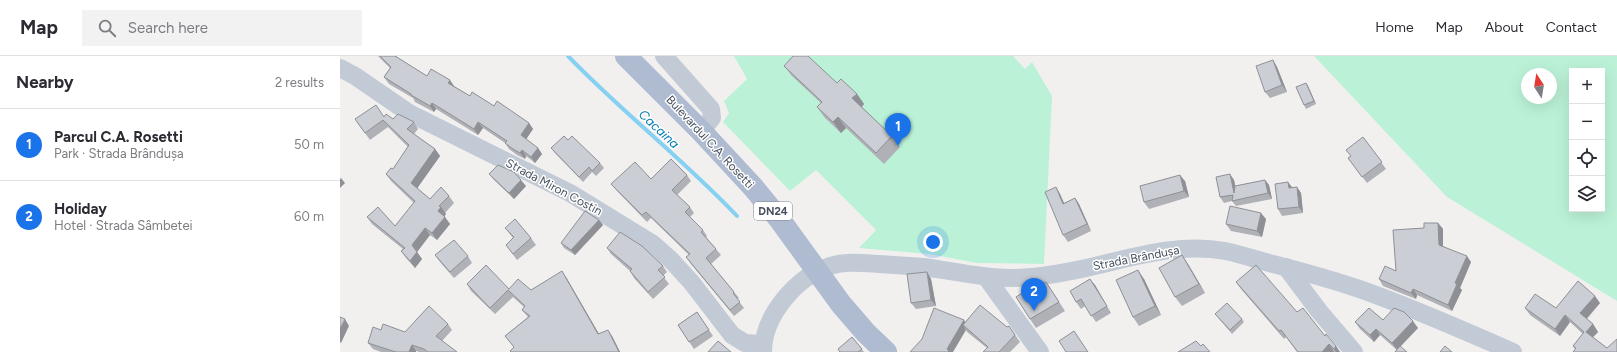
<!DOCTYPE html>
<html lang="en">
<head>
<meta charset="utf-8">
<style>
  :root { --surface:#fff; --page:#f2f2f3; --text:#2b2b33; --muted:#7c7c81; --line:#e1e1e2; --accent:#1a73e8 }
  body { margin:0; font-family:Figtree,sans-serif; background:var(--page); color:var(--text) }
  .controls { position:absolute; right:12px; top:12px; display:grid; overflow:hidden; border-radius:0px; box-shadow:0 4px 16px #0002 }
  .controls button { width:36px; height:36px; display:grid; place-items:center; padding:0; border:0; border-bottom:1px solid var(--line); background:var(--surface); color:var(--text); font:20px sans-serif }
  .compass { position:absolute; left:1181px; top:12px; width:36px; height:36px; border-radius:50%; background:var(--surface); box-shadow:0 4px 16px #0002; rotate:348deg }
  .you { position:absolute; left:593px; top:186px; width:14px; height:14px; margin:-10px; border:3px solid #fff; border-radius:50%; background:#1a73e8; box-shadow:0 0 0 6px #1a73e833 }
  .badge { display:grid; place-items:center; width:26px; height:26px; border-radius:50%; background:var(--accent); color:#fff; font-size:13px; font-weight:700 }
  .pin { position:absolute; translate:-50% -33px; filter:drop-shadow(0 1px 2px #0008) }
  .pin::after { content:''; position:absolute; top:21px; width:14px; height:12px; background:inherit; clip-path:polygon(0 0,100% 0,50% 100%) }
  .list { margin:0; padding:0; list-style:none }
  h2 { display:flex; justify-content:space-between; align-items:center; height:52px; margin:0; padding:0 16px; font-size:17px }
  h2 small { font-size:13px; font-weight:400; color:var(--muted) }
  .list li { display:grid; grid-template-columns:26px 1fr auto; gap:12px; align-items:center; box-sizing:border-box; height:72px; padding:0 16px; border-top:1px solid var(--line) }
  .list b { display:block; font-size:15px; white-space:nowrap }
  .list p { margin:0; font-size:13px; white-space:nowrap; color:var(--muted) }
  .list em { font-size:13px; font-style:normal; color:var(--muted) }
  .icon { flex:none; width:22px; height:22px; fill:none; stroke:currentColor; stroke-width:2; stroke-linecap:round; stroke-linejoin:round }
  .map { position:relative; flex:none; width:1277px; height:296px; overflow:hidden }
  header { display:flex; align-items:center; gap:24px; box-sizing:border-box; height:56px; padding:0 20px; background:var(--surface); border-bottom:1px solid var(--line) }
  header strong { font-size:19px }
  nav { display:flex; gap:22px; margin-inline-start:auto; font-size:14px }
  .search { width:280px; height:36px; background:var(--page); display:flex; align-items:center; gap:10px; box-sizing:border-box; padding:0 14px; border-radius:0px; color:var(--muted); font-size:15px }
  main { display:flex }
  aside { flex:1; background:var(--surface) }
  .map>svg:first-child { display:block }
</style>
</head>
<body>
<header>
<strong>Map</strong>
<div class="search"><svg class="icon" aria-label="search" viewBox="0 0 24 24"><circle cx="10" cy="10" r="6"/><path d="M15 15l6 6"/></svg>Search here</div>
<nav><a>Home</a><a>Map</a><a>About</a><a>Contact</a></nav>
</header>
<main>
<aside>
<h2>Nearby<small>2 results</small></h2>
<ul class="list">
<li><span class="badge">1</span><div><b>Parcul C.A. Rosetti</b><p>Park · Strada Brândușa</p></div><em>50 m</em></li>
<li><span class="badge">2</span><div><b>Holiday</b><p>Hotel · Strada Sâmbetei</p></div><em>60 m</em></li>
</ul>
</aside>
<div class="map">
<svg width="1277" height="296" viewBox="0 0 1277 296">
  <rect width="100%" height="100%" fill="#f2f0ef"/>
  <g fill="#bbf2d7" fill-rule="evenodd">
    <path d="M394 0H673L685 13 692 6 712 40 704 208 637 207 589 198 519 192 536 174 476 114 450 135 383 66 389 57 384 45 407 23Z"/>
    <path d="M974 0H1277V245L1107 141ZM1232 15H1262V153H1232ZM1187 18H1211V42H1187Z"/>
  </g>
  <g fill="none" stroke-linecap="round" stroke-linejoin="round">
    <path stroke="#86d0f2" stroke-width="4" d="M228 0C282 56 344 104 397 160"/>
    <g stroke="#c2cad5" stroke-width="18">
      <path d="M324 0 371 53 372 62 361 75"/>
      <path d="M0 12 15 20 69 57 230 137 313 188 331 204 352 227 392 279 405 287 423 288"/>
      <path d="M946 211 979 255 1014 296"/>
      <path d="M646 221 700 296"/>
      <path d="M423 296C423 260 456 221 490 210 505 205 523 207 539 208 554 209 569 210 584 211 613 215 641 222 670 222 700 222 730 216 759 209 801 199 842 187 885 195 901 198 917 204 933 208 968 217 1002 226 1036 239 1082 256 1127 276 1173 296"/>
    </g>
    <path stroke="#aebbd0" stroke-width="22" d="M286 0 361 75 413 131 440 164 501 248 526 277 546 296"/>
  </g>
  <g fill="#afb1b7">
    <path d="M38 0H57V1L87 20 114 30 130 40 154 50 189 67 193 73 186 83 198 92 202 98 195 107 186 100 185 103 177 99 169 93 165 87 143 72 138 79 96 53 94 56 75 46 73 42 49 28 44 21 50 12Z"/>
    <path d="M933 4 937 11 947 36 930 42 925 36Z"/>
    <path d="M444 10 497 27 517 38 524 48 522 51 552 80 560 91 544 108 506 72 501 77 485 62 477 51 481 47 452 20Z"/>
    <path d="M966 27 968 30 976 48 966 53 964 49Z"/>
    <path d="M44 61 74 66 78 73 74 78 95 93 100 100 77 132 90 143 109 140 114 147 105 157 106 158 104 160 110 168 97 184 90 179 77 196 82 203 75 212 66 202 61 195 63 193 32 168 27 161 55 170 74 147 51 125 46 118 53 113 68 91 48 71 30 84 15 63Z"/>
    <path d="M1023 81 1046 113 1027 127 1008 102 1011 100Z"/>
    <path d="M228 84 260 107 264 112 256 120 252 116 243 126 215 97 211 92Z"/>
    <path d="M149 118 186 130 174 143 154 124Z"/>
    <path d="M347 119 351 125 337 139 350 151 354 157 350 161 363 174 367 180 366 181 381 199 371 208 394 236 399 242 397 243 404 252 394 260 351 208 346 201 349 199 311 162 307 166 276 134 271 128Z"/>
    <path d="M894 124 895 130 925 124 929 129 932 143 896 150 892 145 884 147 880 141Z"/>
    <path d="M845 125 849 141 809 153 804 146Z"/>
    <path d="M948 126 952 131H957L961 137 963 157 942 160 938 153Z"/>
    <path d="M716 131 720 138 724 147 735 142 739 148 751 175 728 186 723 179Z"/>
    <path d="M926 163 922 181 891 175 886 168Z"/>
    <path d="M259 164 263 169 235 199 224 192 221 187Z"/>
    <path d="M1098 167 1103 173V190L1131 206 1120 232 1122 234 1112 255 1077 239 1076 243 1043 230 1039 223 1056 215 1084 172Z"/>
    <path d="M165 172 191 182 196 189 177 204 166 189 173 182Z"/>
    <path d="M267 192 323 210 327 216 323 220 329 228 313 243 294 222 290 215 271 198Z"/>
    <path d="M95 199 128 200 132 207 114 222 100 206Z"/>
    <path d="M848 208 865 237 842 250 835 241Z"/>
    <path d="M587 216 591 223 596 250 576 253 571 247Z"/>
    <path d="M226 221 259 278 272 280 280 296H171L174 291 165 280 188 261 182 254 184 251 173 241 155 258 131 235 127 228 191 234Z"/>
    <path d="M804 223 821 259 799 270 793 261Z"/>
    <path d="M695 224 699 230 712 235 725 255 696 272 690 263 687 234Z"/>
    <path d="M896 226 957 256 996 290 1000 296H957L946 281 944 283 901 233Z"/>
    <path d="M755 229 771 257 756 266 745 250 741 253 736 246Z"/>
    <path d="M1260 247 1247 263 1253 268 1258 276 1253 281 1267 292 1277 296 1235 293 1233 290 1243 278 1230 266 1220 280 1190 259 1185 252H1216Z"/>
    <path d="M357 256 373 280 354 293 338 269Z"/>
    <path d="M875 258 902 263 904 266 892 278Z"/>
    <path d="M1043 264 1078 272 1057 294 1040 279 1034 286 1020 273 1015 266Z"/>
    <path d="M626 266 667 271 669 270 680 286 670 296H643L647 292 627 276 626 274 570 296Z"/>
    <path d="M108 268 112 274 102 285 117 296H79L76 295V296H41L33 293 28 287 41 274 65 276Z"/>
    <path d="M512 281 524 296H500Z"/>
  </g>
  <g fill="#8e9095">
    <path d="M933 4 937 11 947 36 942 29Z"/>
    <path d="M110 24 114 30 112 33 108 27Z"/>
    <path d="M966 27 968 30 976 48 974 45Z"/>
    <path d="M517 38 524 48 520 53 512 42Z"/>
    <path d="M92 47 96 53 94 56 90 50Z"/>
    <path d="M498 61 506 72 501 77 493 66Z"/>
    <path d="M138 66 143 72 138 79 134 73Z"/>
    <path d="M189 67 193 73 185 85 181 79Z"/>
    <path d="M198 92 202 98 195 107 191 101Z"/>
    <path d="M95 93 100 100 76 134 71 127Z"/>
    <path d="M182 94 186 100 185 103 180 97Z"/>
    <path d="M890 118 894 124 898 143 894 137Z"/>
    <path d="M840 119 845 125 849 141 844 135Z"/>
    <path d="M1 122 5 127 0 132V123Z"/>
    <path d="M181 124 186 130 174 143 169 137Z"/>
    <path d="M925 124 929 129 932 143 928 137Z"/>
    <path d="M948 126 953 133 949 132Z"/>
    <path d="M716 131 720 138 727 154 723 148Z"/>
    <path d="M957 131 961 137 963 157 959 151Z"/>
    <path d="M735 142 739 148 751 175 747 168Z"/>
    <path d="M101 151 106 158 103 162 98 155Z"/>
    <path d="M921 157 926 163 922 181 917 175Z"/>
    <path d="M105 161 110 168 97 184 92 177Z"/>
    <path d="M259 164 263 169 235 199 231 194Z"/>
    <path d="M1098 167 1103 173V195L1099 189Z"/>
    <path d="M85 172 90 179 77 196 82 203 75 212 70 205 72 189Z"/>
    <path d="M842 199 848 208 865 237 859 228Z"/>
    <path d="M1127 200 1131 206 1120 232 1122 234 1112 255 1108 249 1115 227Z"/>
    <path d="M798 214 804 223 821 259 815 250Z"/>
    <path d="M222 215 226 221 263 285 258 278Z"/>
    <path d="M587 216 591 223 596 250 591 244Z"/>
    <path d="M750 223 755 229 771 257 767 250Z"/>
    <path d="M1073 233 1077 239 1076 243 1071 237Z"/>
    <path d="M1255 240 1260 247 1245 264 1240 257Z"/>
    <path d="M1225 259 1230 266 1220 280 1215 273Z"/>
    <path d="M5 263 9 270 1 287 0 286V273Z"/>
    <path d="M624 264 628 270 623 269 626 274 613 296H608L607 293Z"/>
    <path d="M1073 265 1078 272 1057 294 1052 287Z"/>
    <path d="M1253 268 1258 276 1251 283 1246 276Z"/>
    <path d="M1036 273 1040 279 1034 286 1030 279Z"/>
    <path d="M268 274 272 280 280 296H279Z"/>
    <path d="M989 288 994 296H982Z"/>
    <path d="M72 289 76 295V296H69Z"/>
    <path d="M996 290 1000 296H996L994 293Z"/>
  </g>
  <g fill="#cbced5" stroke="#8e9095">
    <path d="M40 0H55L87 20 91 13 110 24 108 27 130 40 132 36 154 50 157 45 189 67 181 79 198 92 191 101 182 94 180 97 173 93 165 87 167 85 138 66 134 73 92 47 90 50 71 39V38L44 21 51 11Z"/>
    <path d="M453 0H468L497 27 501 23 517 38 512 42 552 80 536 97 498 61 493 66 477 51 482 46 444 10Z"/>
    <path d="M933 4 942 29 925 36 916 10Z"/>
    <path d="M966 27 974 45 964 49 956 31Z"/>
    <path d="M36 49 44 61 46 58 53 63 58 58 74 66 67 73 95 93 71 127 90 143 101 131 109 140 99 150 101 151 98 155 105 161 92 177 85 172 72 189 77 196 70 205 61 195 65 192 27 161 38 151 55 170 75 145 46 118 51 112 53 113 69 89 43 64 25 77 15 63Z"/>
    <path d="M224 80 228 84 232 80 260 107 252 115 249 111 239 121 211 92Z"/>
    <path d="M1023 81 1042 106 1022 121 1008 102 1011 100 1006 94Z"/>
    <path d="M331 103 347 119 332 134 350 151 345 156 363 174 361 176 376 193 366 202 394 236 393 237 400 246 390 254 346 201 350 198 306 156 302 159 271 128 295 106 311 123Z"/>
    <path d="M158 109 174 116 181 124 169 137 149 118Z"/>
    <path d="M890 118 894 137 895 130 925 124 928 137 892 145 893 139 880 141 876 121Z"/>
    <path d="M840 119 844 135 804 146 800 130Z"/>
    <path d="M948 126 949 132 957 131 959 151 938 153 935 128Z"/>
    <path d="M716 131 723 148 735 142 747 168 723 179 705 136Z"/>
    <path d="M890 150 921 157 917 175 886 168Z"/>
    <path d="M245 155 259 164 231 194 221 187Z"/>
    <path d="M175 163 191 182 173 198 166 189 174 181 165 172Z"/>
    <path d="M1084 167H1098L1099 189 1127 200 1115 227 1117 228 1108 249 1073 233 1071 237 1039 223 1045 210 1056 215 1053 174 1084 172Z"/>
    <path d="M280 176 302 190 323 210 318 214 325 221 308 236 290 215 292 213 267 192Z"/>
    <path d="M114 184 128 200 110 216 95 199Z"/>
    <path d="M842 199 859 228 835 241 819 212Z"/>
    <path d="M146 209 169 233 178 223 191 234 222 215 258 278 268 274 279 296H171L170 295 174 291 165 280 190 260 182 254 185 250 168 234 150 252 127 228Z"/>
    <path d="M916 209 957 256 963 252 985 280 986 278 996 290 994 293 989 288 982 296H958L941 274 939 275 896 226Z"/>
    <path d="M798 214 815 250 793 261 776 224Z"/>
    <path d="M587 216 591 244 571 247 567 218Z"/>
    <path d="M750 223 767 250 751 260 741 243 736 246 730 235Z"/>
    <path d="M695 224 699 230 706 226 719 246 690 263 676 241 687 234 685 230Z"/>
    <path d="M1238 225 1255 240 1240 257 1253 268 1246 276 1267 292 1277 283V296H1233L1236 292 1233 290 1244 276 1225 259 1215 273 1185 252 1195 238 1216 252Z"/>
    <path d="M887 247 902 263 890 274 875 258Z"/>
    <path d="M640 249 667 271 669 270 675 279 659 296H643L648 291 623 269Z"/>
    <path d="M89 250 108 268 96 280 117 296H88L84 293 72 289 69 296H56L28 287 33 271 41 274 43 268 65 276Z"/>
    <path d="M594 252 624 264 607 293 609 295 608 296H570L582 283Z"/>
    <path d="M1029 252 1043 264 1054 252 1064 256 1073 265 1052 287 1036 273 1030 279 1015 266Z"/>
    <path d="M357 256 369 274 349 286 338 269Z"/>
    <path d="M0 261 5 263 0 273Z"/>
    <path d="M734 275 748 296H726L719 285Z"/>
    <path d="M512 281 522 293 518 296H500L498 293Z"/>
    <path d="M378 285 391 296H368Z"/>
    <path d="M856 285 861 290 863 288 870 296H838Z"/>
    <path d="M1060 290 1067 296H1055Z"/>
    <path d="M1105 290 1112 296H1100Z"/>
  </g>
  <g text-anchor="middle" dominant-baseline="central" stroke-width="3" stroke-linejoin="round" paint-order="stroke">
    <rect fill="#fff" stroke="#7e848e" stroke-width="1" x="414" y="146" width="38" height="18" rx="3"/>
    <g font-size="11" font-weight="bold" fill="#46505e">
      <text x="433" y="155">DN24</text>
    </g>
    <g font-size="12" fill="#46505e" stroke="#fff">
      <text transform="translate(370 86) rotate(47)">Bulevardul C.A. Rosetti</text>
      <text transform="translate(214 131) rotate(28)">Strada Miron Costin</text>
      <text transform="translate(796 202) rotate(-11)">Strada Brândușa</text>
    </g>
    <g font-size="13" font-style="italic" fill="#037cb5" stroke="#fff">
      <text transform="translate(319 73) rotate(43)">Cacaina</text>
    </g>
  </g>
</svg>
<div class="controls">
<button>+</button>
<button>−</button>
<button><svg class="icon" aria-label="locate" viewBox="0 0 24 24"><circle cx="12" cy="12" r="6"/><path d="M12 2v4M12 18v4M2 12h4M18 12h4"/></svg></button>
<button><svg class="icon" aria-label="layers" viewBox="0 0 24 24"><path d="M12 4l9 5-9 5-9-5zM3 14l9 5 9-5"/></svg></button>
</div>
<svg class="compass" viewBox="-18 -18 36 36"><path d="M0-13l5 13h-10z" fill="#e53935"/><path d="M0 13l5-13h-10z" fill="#7c7c81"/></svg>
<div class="you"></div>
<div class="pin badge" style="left:558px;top:90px">1</div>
<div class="pin badge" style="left:694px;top:255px">2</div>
</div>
</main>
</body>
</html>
